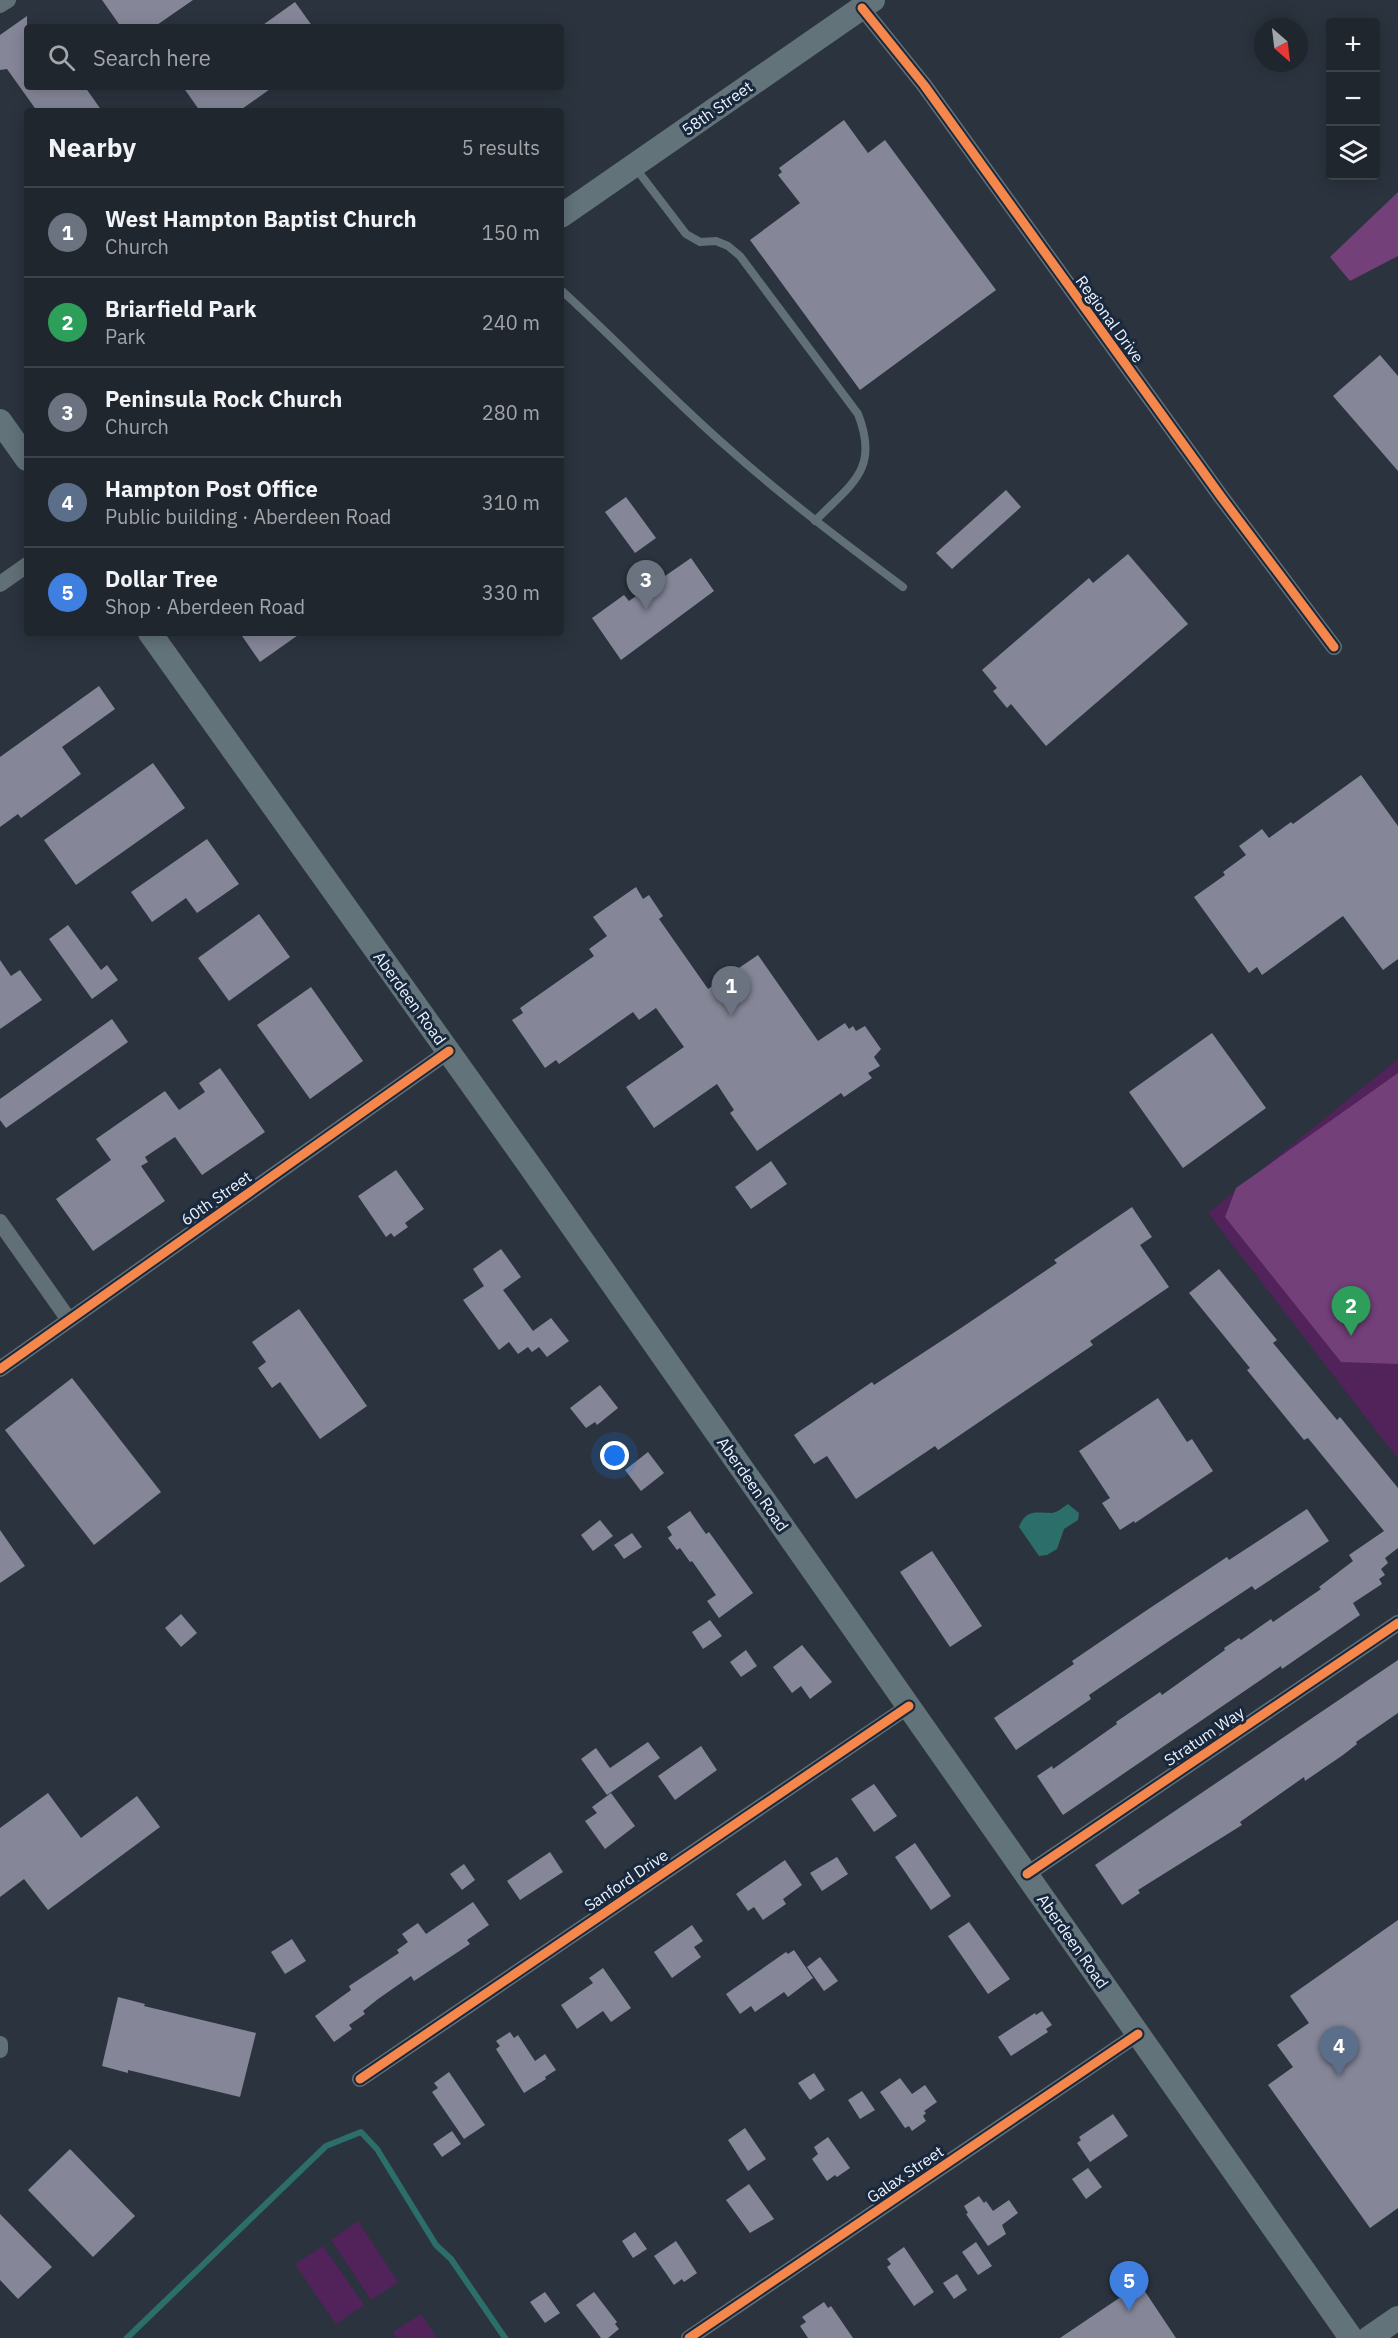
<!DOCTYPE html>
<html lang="en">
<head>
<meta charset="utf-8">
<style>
  :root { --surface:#20262e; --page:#2d323a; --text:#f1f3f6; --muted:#a2a5aa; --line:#3d434a; --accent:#b45309 }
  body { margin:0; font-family:"IBM Plex Sans",sans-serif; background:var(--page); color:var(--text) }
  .controls { position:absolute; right:18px; top:18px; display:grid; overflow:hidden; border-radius:6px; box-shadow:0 3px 15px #0003 }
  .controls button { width:54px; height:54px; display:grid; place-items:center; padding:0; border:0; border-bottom:2px solid var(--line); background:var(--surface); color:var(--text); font:30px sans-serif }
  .compass { position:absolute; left:1254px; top:18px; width:54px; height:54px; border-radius:50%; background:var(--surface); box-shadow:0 3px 15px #0003; rotate:152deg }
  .you { position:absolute; left:615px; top:1456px; width:21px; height:21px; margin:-15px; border:4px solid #fff; border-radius:50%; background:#1a73e8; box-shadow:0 0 0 9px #1a73e833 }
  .badge { display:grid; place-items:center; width:39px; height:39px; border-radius:50%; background:var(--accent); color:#fff; font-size:20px; font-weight:700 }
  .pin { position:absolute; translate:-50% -50px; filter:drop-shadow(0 2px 3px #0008) }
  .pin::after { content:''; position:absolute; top:32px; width:21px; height:18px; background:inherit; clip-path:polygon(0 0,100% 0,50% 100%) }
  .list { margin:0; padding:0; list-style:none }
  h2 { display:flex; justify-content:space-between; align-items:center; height:78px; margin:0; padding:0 24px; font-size:26px }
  h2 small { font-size:20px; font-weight:400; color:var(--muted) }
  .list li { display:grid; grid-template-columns:39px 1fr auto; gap:18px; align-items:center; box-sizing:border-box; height:90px; padding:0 24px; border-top:2px solid var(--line) }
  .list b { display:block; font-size:22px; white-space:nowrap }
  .list p { margin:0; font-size:20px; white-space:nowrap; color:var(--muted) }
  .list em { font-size:20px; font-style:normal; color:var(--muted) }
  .icon { flex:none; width:33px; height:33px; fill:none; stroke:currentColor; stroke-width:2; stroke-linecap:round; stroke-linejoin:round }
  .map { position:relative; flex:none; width:1398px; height:2338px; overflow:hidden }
  .search { position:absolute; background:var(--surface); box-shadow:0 3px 15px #0003; left:24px; top:24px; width:540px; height:66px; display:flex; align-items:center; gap:15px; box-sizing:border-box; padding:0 21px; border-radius:6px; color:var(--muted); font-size:22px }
  .panel { position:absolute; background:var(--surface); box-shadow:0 3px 15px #0003; left:24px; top:108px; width:540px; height:528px; border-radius:6px }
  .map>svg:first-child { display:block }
</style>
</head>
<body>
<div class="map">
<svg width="1398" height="2338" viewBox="0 0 1398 2338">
  <rect width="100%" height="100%" fill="#2b333e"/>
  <g fill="#52225a">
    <path d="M1398 1059V1459L1208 1213Z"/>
    <path d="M358 2221 398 2282 371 2300 331 2240Z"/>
    <path d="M323 2246 364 2305 336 2324 295 2264Z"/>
    <path d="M421 2314 437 2338H397L393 2332Z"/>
  </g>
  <g fill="#73407a">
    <path d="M1398 192V256L1350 281 1330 257Z"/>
    <path d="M1398 1073V1364L1341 1362 1225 1217 1236 1188Z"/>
  </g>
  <path fill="#2b6e6a" d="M1068 1504 1079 1513 1078 1520 1064 1529 1057 1549 1047 1555 1039 1556 1019 1527C1026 1509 1036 1513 1051 1513 1057 1513 1063 1507 1068 1504Z"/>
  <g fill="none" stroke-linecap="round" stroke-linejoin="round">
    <path stroke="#2b6e6a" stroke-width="6" d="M127 2338 326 2146 361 2132 377 2149 436 2245 451 2259 505 2338"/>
  </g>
  <g fill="#858799">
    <path d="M102 0H193L154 27H121Z"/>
    <path d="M295 2 313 27H260Z"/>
    <path d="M27 16V87H85L102 111H37L7 69 0 70V35Z"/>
    <path d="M183 87H273L239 111H200Z"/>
    <path d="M844 120 868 153 885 140 996 290 860 390 750 240 800 203 778 175 782 172 779 168Z"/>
    <path d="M1380 355 1398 376V471L1333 396Z"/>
    <path d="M1006 490 1021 507 952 569 936 553Z"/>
    <path d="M626 497 656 538 635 553 605 512Z"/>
    <path d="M1128 554 1188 624 1046 746 1011 704 1007 708 993 691 997 688 982 670 1089 578 1093 583Z"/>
    <path d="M691 558 714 591 621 660 592 618 624 595 629 601Z"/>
    <path d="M240 633H301L260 662Z"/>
    <path d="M99 686 115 709 62 747 81 774 21 818 18 814 0 827V757Z"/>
    <path d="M153 763 185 808 76 885 44 840Z"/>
    <path d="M1361 775 1398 826V959L1383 970 1343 916 1262 975 1257 967 1249 973 1194 897 1225 875 1223 872 1246 855 1239 846 1250 838 1262 829 1269 838 1291 822 1293 824Z"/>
    <path d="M207 839 239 884 197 913 186 898 152 922 131 892Z"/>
    <path d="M636 887 643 899 649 895 663 916 659 919 708 989 758 955 818 1041 845 1023 849 1029 853 1026 856 1031 865 1026 881 1049 874 1057 880 1066 868 1073 872 1078 844 1097 841 1093 757 1151 730 1113 734 1110 717 1084 654 1128 626 1087 684 1047 656 1008 639 1020 633 1012 559 1064 556 1060 545 1068 512 1020 523 1013 520 1008 594 956 589 949 607 936 593 917Z"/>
    <path d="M259 914 290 957 229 1001 198 958Z"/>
    <path d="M68 925 101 970 107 965 118 980 92 999 49 939Z"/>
    <path d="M0 960 11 976 20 970 42 1000 0 1029Z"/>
    <path d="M311 987 363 1061 310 1099 257 1025Z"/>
    <path d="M112 1019 128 1042 6 1128 0 1120V1099Z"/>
    <path d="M1212 1033 1266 1108 1183 1168 1129 1092Z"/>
    <path d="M220 1068 265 1132 202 1175 175 1137 145 1157 148 1162 141 1166 165 1201 93 1251 56 1199 111 1160 96 1139 165 1091 179 1110 205 1092 199 1083Z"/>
    <path d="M771 1161 787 1184 751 1209 735 1187Z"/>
    <path d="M396 1170 424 1209 405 1223 408 1227 394 1237 391 1233 386 1237 358 1196Z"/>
    <path d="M1132 1207 1152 1237 1140 1245 1169 1287 1090 1341 1093 1345 1013 1399 938 1450 935 1446 856 1499 827 1456 814 1464 794 1435 872 1382 874 1385 961 1328 1057 1263 1054 1260Z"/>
    <path d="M501 1249 521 1277 503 1290 533 1331 551 1318 569 1341 547 1357 539 1347 532 1352 528 1347 518 1354 509 1342 499 1350 463 1300 484 1286 473 1269Z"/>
    <path d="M1219 1269 1277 1340 1273 1343 1337 1420 1340 1417 1398 1488V1548L1385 1558 1388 1563 1381 1569 1385 1575 1379 1579 1382 1584 1353 1603 1360 1615 1282 1669 1281 1666 1063 1815 1037 1776 1052 1766 1053 1769 1117 1724 1116 1722 1160 1692 1162 1695 1225 1650 1224 1648 1239 1638 1241 1640 1271 1619 1273 1622 1321 1589 1319 1587 1353 1561 1349 1555 1384 1531 1308 1438 1304 1440 1247 1370 1250 1368 1189 1293Z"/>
    <path d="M299 1309 367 1406 320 1439 280 1382 272 1388 258 1368 266 1362 252 1342Z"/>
    <path d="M72 1378 161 1492 94 1545 5 1430Z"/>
    <path d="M600 1385 618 1408 597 1425 595 1422 586 1428 570 1408Z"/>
    <path d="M1158 1398 1187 1442 1192 1439 1213 1471 1135 1523 1134 1521 1120 1530 1102 1503 1110 1498 1079 1451Z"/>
    <path d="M648 1452 664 1473 641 1491 625 1470Z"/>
    <path d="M1307 1509 1329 1541 1255 1590 1252 1586 1172 1639 1089 1695 1091 1699 1016 1750 994 1718 1074 1664 1072 1661 1147 1610 1227 1557 1229 1560Z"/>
    <path d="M690 1511 706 1534 709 1532 753 1593 719 1618 707 1601 716 1595 692 1561 690 1562 680 1548 677 1550 668 1538 672 1535 667 1527Z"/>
    <path d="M600 1520 613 1536 593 1551 581 1535Z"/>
    <path d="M0 1530 25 1566 0 1583Z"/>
    <path d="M632 1533 642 1547 624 1559 614 1545Z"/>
    <path d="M932 1551 982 1626 950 1647 900 1572Z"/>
    <path d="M181 1614 197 1633 181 1647 165 1628Z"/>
    <path d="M710 1620 722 1636 703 1649 692 1632Z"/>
    <path d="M802 1645 832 1682 810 1699 801 1686 792 1693 773 1667Z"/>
    <path d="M746 1650 757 1666 741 1677 730 1662Z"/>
    <path d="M1398 1660V1713L1356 1742 1357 1744 1343 1755 1305 1781 1304 1777 1240 1822 1242 1825 1138 1890 1140 1893 1122 1905 1095 1865Z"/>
    <path d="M648 1742 660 1758 607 1795 581 1759 596 1748 610 1768Z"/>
    <path d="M701 1746 717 1770 675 1800 658 1776Z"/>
    <path d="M874 1784 897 1816 874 1832 851 1799Z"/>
    <path d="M48 1793 81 1838 137 1796 160 1827 48 1910 24 1879 0 1897V1828Z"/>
    <path d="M611 1793 635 1826 605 1849 585 1821 597 1813 592 1807Z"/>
    <path d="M915 1843 951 1896 931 1910 895 1857Z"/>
    <path d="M550 1852 563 1872 520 1900 507 1881Z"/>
    <path d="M837 1857 848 1874 822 1891 810 1873Z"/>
    <path d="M785 1860 802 1885 783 1899 786 1904 763 1920 754 1907 748 1911 736 1894Z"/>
    <path d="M464 1864 475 1880 462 1890 450 1874Z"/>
    <path d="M473 1902 489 1925 467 1940 470 1944 414 1981 411 1976 378 1999 363 2011 365 2014 349 2025 352 2029 334 2042 315 2016 351 1990 349 1986 399 1953 397 1950 408 1942 402 1934 418 1923 426 1934Z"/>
    <path d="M1398 1920V2208L1370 2228 1268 2085 1293 2067 1277 2045 1309 2023 1290 1996Z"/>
    <path d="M969 1922 1010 1979 988 1994 948 1936Z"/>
    <path d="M692 1925 703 1941 694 1947 701 1957 672 1978 654 1952Z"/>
    <path d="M292 1939 306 1961 285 1974 271 1952Z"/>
    <path d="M794 1950 813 1978 788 1997 784 1992 755 2012 751 2006 740 2014 726 1994 786 1952 788 1954Z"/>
    <path d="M820 1957 838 1981 824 1991 807 1967Z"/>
    <path d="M603 1968 631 2008 611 2022 603 2011 577 2029 561 2005 593 1983 589 1978Z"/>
    <path d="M118 1997 145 2004 144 2006 256 2033 240 2097 128 2070V2073L102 2066Z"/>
    <path d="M1042 2011 1052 2025 1046 2029 1048 2032 1011 2056 998 2037 1035 2013 1036 2015Z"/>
    <path d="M510 2032 514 2038 518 2035 535 2061 545 2054 556 2070 545 2077 546 2079 524 2093 496 2049 500 2046 496 2041Z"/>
    <path d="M449 2072 485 2125 464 2139 432 2092 438 2088 434 2083Z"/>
    <path d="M814 2073 825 2090 810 2100 798 2083Z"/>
    <path d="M900 2078 912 2094 925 2085 937 2102 924 2111 926 2113 923 2116 926 2121 912 2131 909 2126 905 2128 880 2092Z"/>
    <path d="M862 2091 875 2110 860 2119 848 2100Z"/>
    <path d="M1113 2114 1128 2136 1090 2162 1077 2143 1081 2140 1079 2137Z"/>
    <path d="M745 2128 766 2159 748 2171 728 2140Z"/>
    <path d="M452 2131 461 2144 442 2157 433 2144Z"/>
    <path d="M828 2137 850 2168 837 2177 835 2175 827 2181 812 2159 818 2154 814 2147Z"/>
    <path d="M70 2149 135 2216 93 2257 28 2190Z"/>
    <path d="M1088 2168 1102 2187 1086 2199 1072 2179Z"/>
    <path d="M749 2184 774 2219 750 2233 726 2200Z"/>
    <path d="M979 2196 984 2203 986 2201 993 2211 1009 2200 1018 2213 1002 2225 1006 2234 988 2246 966 2214 968 2213 964 2206Z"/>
    <path d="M0 2214 52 2267 18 2299 0 2280Z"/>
    <path d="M635 2232 647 2249 633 2258 622 2241Z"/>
    <path d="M676 2241 697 2273 684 2282 682 2279 674 2285 654 2256Z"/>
    <path d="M976 2242 992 2266 978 2275 962 2252Z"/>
    <path d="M904 2247 934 2292 914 2306 887 2267 891 2264 887 2259Z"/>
    <path d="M957 2274 967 2290 954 2299 943 2283Z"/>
    <path d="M1140 2284 1176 2338H1060Z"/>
    <path d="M545 2292 560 2313 545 2323 530 2302Z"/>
    <path d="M594 2292 617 2322 615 2324 619 2329 608 2338H601L576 2305Z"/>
    <path d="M824 2302 828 2308 831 2306 853 2338H808L800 2326 806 2322 802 2317Z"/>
  </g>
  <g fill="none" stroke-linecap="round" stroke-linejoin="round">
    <g stroke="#617076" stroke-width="8">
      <path d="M634 166 686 234 700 242 716 241 728 246 740 256 858 414C880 470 851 484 815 521"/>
      <path d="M561 290C617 341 670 397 727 447 783 497 843 542 903 587"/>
    </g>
    <g stroke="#617076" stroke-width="16">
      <path d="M0 5 8 0"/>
      <path d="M862 8 924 85 1222 498 1334 647"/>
      <path d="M0 584 27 565"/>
      <path d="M0 1222 69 1320"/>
      <path d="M0 1369 449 1051"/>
      <path d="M1027 1874 1398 1623"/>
      <path d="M0 2044V2050"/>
      <path d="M360 2079 909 1706"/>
      <path d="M689 2338 1138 2034"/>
    </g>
    <g stroke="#62737a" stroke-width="24">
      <path d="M561 216 873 0"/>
      <path d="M0 421 27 459"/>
      <path d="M150 633 530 1166 1351 2338"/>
      <path d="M1369 2338 1398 2318"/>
    </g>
    <g stroke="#19283c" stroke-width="13">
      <g id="cycleway">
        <path d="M862 8 924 85 1222 498 1334 647"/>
        <path d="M0 1369 449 1051"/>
        <path d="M1027 1874 1398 1623"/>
        <path d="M360 2079 909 1706"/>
        <path d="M689 2338 1138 2034"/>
      </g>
    </g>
    <use href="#cycleway" stroke="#f5874c" stroke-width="9"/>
  </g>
  <g text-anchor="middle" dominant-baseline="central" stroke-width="6" stroke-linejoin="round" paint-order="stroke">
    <g font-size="16" fill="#ecf4ff" stroke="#19283c">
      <text transform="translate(717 108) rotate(-35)">58th Street</text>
      <text transform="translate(1110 319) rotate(54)">Regional Drive</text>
      <text transform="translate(410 998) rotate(54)">Aberdeen Road</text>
      <text transform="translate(216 1198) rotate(-35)">60th Street</text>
      <text transform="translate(753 1484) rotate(55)">Aberdeen Road</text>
      <text transform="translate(1204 1736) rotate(-34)">Stratum Way</text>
      <text transform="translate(626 1880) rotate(-34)">Sanford Drive</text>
      <text transform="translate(1073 1941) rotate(55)">Aberdeen Road</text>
      <text transform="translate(905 2174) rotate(-34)">Galax Street</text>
    </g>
  </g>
</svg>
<div class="controls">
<button>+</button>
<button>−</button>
<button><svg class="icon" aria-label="layers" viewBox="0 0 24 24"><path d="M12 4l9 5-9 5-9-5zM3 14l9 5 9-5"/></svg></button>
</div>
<svg class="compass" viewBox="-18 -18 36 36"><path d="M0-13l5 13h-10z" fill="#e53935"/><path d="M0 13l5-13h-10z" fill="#a2a5aa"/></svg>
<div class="you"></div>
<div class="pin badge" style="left:731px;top:1016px;background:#6b7280">1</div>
<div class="pin badge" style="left:1351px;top:1336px;background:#2e9e5b">2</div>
<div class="pin badge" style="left:646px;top:610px;background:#6b7280">3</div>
<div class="pin badge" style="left:1339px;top:2076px;background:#5c6f8a">4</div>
<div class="pin badge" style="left:1129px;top:2311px;background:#3f7fe0">5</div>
<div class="search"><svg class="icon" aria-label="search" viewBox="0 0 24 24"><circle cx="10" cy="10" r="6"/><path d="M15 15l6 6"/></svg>Search here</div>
<section class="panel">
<h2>Nearby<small>5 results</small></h2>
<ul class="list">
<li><span class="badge" style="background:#6b7280">1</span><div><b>West Hampton Baptist Church</b><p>Church</p></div><em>150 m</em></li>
<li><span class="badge" style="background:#2e9e5b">2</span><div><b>Briarfield Park</b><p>Park</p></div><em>240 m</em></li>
<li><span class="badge" style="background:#6b7280">3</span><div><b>Peninsula Rock Church</b><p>Church</p></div><em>280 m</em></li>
<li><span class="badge" style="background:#5c6f8a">4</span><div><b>Hampton Post Office</b><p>Public building · Aberdeen Road</p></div><em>310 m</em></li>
<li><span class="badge" style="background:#3f7fe0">5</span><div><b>Dollar Tree</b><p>Shop · Aberdeen Road</p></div><em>330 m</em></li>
</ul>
</section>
</div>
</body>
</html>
